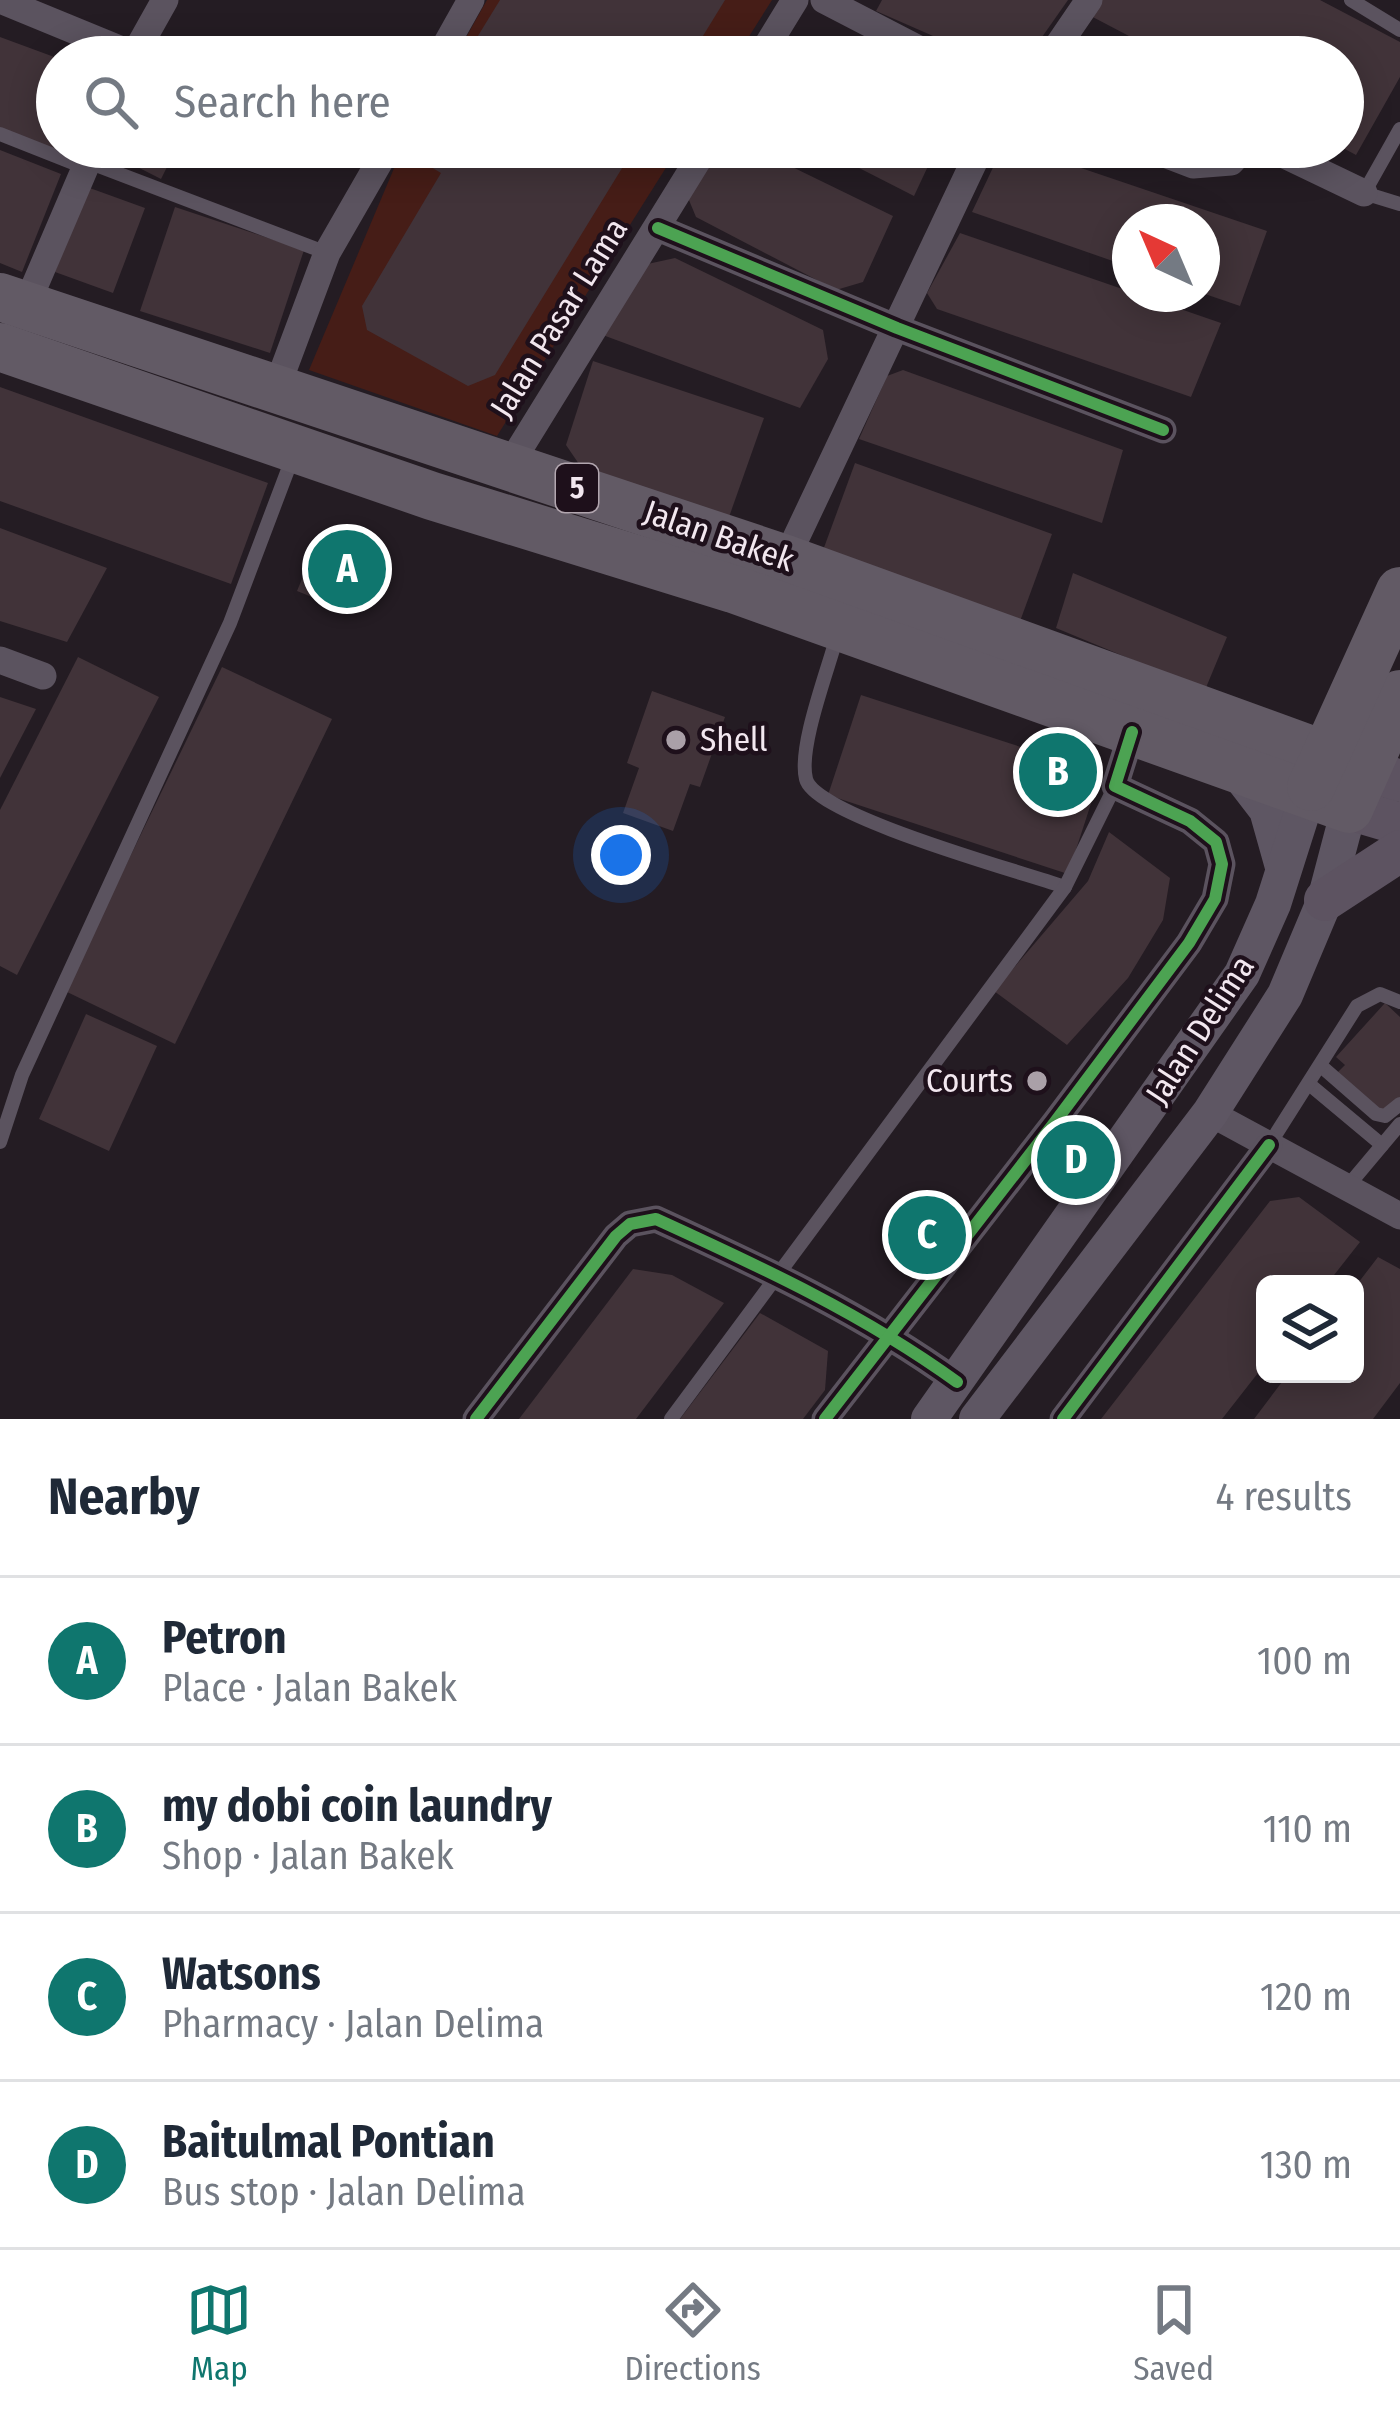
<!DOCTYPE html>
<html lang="en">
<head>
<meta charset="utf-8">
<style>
  :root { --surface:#fff; --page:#f6f6f7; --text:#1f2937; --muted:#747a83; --line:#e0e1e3; --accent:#0f766e }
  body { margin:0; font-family:"Fira Sans Condensed",sans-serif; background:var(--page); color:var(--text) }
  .controls { position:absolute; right:36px; bottom:36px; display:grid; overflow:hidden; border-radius:18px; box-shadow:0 6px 30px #0003 }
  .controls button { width:108px; height:108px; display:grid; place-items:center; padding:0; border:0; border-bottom:3px solid var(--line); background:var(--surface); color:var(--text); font:60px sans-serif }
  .compass { position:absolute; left:1112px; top:204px; width:108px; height:108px; border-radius:50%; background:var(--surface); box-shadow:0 6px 30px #0003; rotate:316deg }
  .you { position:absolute; left:621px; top:855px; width:42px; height:42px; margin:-30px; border:9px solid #fff; border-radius:50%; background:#1a73e8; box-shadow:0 0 0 18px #1a73e833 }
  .badge { display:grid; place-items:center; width:78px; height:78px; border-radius:50%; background:var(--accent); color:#fff; font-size:39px; font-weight:700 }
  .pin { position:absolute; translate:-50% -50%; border:6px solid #fff; box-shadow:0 3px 12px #0006 }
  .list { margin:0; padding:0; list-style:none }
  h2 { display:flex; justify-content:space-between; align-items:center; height:156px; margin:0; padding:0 48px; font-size:51px }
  h2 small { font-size:39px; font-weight:400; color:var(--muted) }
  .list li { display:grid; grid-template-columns:78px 1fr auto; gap:36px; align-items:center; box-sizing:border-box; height:168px; padding:0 48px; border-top:3px solid var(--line) }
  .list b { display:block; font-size:45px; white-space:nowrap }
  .list p { margin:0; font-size:39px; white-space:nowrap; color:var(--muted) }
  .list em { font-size:39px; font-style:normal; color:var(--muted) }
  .icon { flex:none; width:66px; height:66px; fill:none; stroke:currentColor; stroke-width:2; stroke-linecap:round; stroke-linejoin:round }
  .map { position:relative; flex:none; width:1400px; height:1419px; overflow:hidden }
  .search { position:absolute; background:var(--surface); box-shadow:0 6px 30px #0003; left:36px; right:36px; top:36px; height:132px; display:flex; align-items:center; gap:30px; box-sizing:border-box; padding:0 42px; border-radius:66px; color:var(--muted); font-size:45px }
  .sheet { height:828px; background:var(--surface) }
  nav { display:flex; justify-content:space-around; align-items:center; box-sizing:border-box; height:168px; border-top:3px solid var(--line); background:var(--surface); font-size:33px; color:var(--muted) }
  nav a { display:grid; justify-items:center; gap:6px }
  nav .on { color:var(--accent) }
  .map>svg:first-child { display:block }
</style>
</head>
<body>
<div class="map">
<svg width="1400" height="1419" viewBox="0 0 1400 1419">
  <rect width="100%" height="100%" fill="#241c23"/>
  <g fill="#461d17">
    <path d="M487 0H772L736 57H455Z"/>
    <path d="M403 147H679L497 436 309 370Z"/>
  </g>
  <g fill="#413339">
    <path d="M500 0H725L690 57H465Z"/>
    <path d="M882 0H1068L1028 57H981L876 11Z"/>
    <path d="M1096 0H1320L1400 42V77L1356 155 1343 148V57H1169L1087 14Z"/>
    <path d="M0 37 57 58V147H73L69 156 0 130Z"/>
    <path d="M813 44 838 57H783Z"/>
    <path d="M98 147H177L161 179Z"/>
    <path d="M415 147H635L495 375 468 386 367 330 362 306 441 173 416 158Z"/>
    <path d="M714 147H751L893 216 863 282 836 290 696 217 686 193Z"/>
    <path d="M818 147H937L914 196Z"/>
    <path d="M1025 149 1267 231 1240 306 1202 293V222H1130V267L972 212 997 159Z"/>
    <path d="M0 150 61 174 22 272 0 263Z"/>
    <path d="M87 187 145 208 113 293 55 272Z"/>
    <path d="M175 207 304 250 270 353 140 311Z"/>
    <path d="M960 233 1221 323 1191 397 937 309 927 293Z"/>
    <path d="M675 258 823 330 828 359 800 408 600 334 643 265Z"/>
    <path d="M593 361 764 418 729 517 581 467 566 445Z"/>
    <path d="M903 370 1123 450 1102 523 859 439 887 376Z"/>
    <path d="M0 387 268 483 231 584 0 501Z"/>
    <path d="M855 463 1052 534 1019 624 822 553Z"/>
    <path d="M0 528 107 568 67 642 0 621Z"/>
    <path d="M321 533 391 561 382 583 369 578 354 614 297 591Z"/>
    <path d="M1073 573 1227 637 1205 690 1056 628Z"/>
    <path d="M78 657 159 697 17 975 0 966V810Z"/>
    <path d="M222 667 332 719 175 1044 65 991Z"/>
    <path d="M652 691 725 717 700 787 690 784 673 831 623 813 639 768 627 763Z"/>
    <path d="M861 695 1101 773 1068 874 828 795Z"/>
    <path d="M0 697 36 709 0 778Z"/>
    <path d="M1109 832 1170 878 1163 920 1128 978 1067 1045 994 991 1088 881Z"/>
    <path d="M1385 1003 1400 1017V1099L1383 1117 1337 1073 1345 1065 1336 1057Z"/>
    <path d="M86 1014 157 1046 109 1151 39 1119Z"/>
    <path d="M1299 1197 1360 1242 1327 1284H1265V1364L1222 1419H1101L1270 1201Z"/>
    <path d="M1378 1257 1400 1269V1383L1373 1419H1254L1288 1374H1355V1287Z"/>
    <path d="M633 1269 672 1275 724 1303 636 1419H519Z"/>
    <path d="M760 1313 828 1351 825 1390 803 1419H680Z"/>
  </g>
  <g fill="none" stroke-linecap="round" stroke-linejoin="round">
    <g stroke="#5b535f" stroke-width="14">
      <path d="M1351 0 1400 30"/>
      <path d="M1058 45 1082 57"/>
      <path d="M1400 129 1364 193 1400 204"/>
      <path d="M0 134 86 168"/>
      <path d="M88 162 327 253"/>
      <path d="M837 636C828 670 798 747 806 779 815 816 1022 872 1065 887"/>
      <path d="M1321 1066 1376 1114 1385 1116 1400 1104"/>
      <path d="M1309 1084 1382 1145"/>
      <path d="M0 1142 22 1075 230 623 292 459"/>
      <path d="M1269 1145 1357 1006 1380 994 1400 1002"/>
      <path d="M1347 1187 1400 1124"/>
      <path d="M671 1419 1065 887 1115 786"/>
    </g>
    <g stroke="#5b535f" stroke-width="27">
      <path d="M0 0 134 55"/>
      <path d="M824 0 934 57"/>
      <path d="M133 57 165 0"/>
      <path d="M439 57 471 0"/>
      <path d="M760 57 795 0"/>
      <path d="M1050 57 1089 0"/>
      <path d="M1146 147 1193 165 1231 162 1245 147"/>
      <path d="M1268 147 1364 193"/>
      <path d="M658 228 897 328 1163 430"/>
      <path d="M26 306 94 147"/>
      <path d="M275 392 327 253 388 147"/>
      <path d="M509 466 706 147"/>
      <path d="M786 559 981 147"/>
      <path d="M0 660 43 676"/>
      <path d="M1210 1113 1400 1216"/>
      <path d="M476 1419 616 1236 630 1224 656 1219C761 1267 863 1314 957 1382"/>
      <path d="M825 1419 1055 1122 1189 943 1215 899 1222 864 1216 842 1190 821 1115 786 1132 732"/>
      <path d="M1063 1419 1269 1145"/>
    </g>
    <g stroke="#5e5663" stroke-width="36">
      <path d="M1237 771 1267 810 1283 867"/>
      <path d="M929 1419 1242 974 1273 904 1307 797"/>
      <path d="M977 1419 1210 1113 1285 995 1325 900 1349 809"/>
    </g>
    <g stroke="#5d5361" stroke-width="42">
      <path d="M1364 769 1400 781"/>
      <path d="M1349 809 1400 824"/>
      <path d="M1325 900 1400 851"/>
    </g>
    <g stroke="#625a65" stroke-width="48">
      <path d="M0 297 786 559 1364 769"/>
      <path d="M0 347 432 496 733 589 1349 809 1400 694"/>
      <path d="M1311 787 1400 591"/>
    </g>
    <g stroke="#1e101b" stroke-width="20">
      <g id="cycleway">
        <path d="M658 228 897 328 1163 430"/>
        <path d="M476 1419 616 1236 630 1224 656 1219C761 1267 863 1314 957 1382"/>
        <path d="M825 1419 1055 1122 1189 943 1215 899 1222 864 1216 842 1190 821 1115 786 1132 732"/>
        <path d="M1063 1419 1269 1145"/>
      </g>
    </g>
    <use href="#cycleway" stroke="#4ca352" stroke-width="12"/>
  </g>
  <g fill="#aaa0a8" stroke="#1e101b" stroke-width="4.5">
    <circle cx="676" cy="740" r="12"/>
    <circle cx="1037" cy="1081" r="12"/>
  </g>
  <g text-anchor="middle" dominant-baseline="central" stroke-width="9" stroke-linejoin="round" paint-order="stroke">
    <rect fill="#1e101b" stroke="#b2a6af" stroke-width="3" x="556" y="464" width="42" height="48" rx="9"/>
    <g font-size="30" font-weight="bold" fill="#f2e7ef">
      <text x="577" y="488">5</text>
    </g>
    <g font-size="33" fill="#f2e7ef" stroke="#1e101b">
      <text transform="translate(559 318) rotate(-58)">Jalan Pasar Lama</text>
      <text transform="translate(719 536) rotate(19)">Jalan Bakek</text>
      <text transform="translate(1200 1030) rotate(-57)">Jalan Delima</text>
    </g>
    <g font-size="33" fill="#f2e7ef" stroke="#1e101b" text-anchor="start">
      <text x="700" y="740">Shell</text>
      <text x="1013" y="1081" text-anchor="end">Courts</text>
    </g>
  </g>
</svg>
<div class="controls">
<button><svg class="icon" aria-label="layers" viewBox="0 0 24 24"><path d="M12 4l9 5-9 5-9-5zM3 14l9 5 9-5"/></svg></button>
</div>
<svg class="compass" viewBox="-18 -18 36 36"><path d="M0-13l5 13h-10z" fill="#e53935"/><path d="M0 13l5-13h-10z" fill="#747a83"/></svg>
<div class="you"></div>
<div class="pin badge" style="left:347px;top:569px">A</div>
<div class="pin badge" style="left:1058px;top:772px">B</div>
<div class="pin badge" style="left:927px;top:1235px">C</div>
<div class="pin badge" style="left:1076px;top:1160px">D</div>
<div class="search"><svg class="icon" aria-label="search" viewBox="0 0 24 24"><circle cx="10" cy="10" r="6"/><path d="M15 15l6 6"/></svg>Search here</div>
</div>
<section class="sheet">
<h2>Nearby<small>4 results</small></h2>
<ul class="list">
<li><span class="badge">A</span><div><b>Petron</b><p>Place · Jalan Bakek</p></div><em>100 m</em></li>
<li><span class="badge">B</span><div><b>my dobi coin laundry</b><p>Shop · Jalan Bakek</p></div><em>110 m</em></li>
<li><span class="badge">C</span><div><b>Watsons</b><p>Pharmacy · Jalan Delima</p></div><em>120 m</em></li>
<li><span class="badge">D</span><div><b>Baitulmal Pontian</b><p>Bus stop · Jalan Delima</p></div><em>130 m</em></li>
</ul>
</section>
<nav>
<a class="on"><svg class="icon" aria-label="map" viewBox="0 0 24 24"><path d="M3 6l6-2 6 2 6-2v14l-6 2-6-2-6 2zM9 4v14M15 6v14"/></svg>Map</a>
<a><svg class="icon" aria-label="directions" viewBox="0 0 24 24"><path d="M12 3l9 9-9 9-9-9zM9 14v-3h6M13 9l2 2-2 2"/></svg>Directions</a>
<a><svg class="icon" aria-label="saved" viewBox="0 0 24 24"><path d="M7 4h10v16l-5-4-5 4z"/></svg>Saved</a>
</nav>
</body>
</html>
